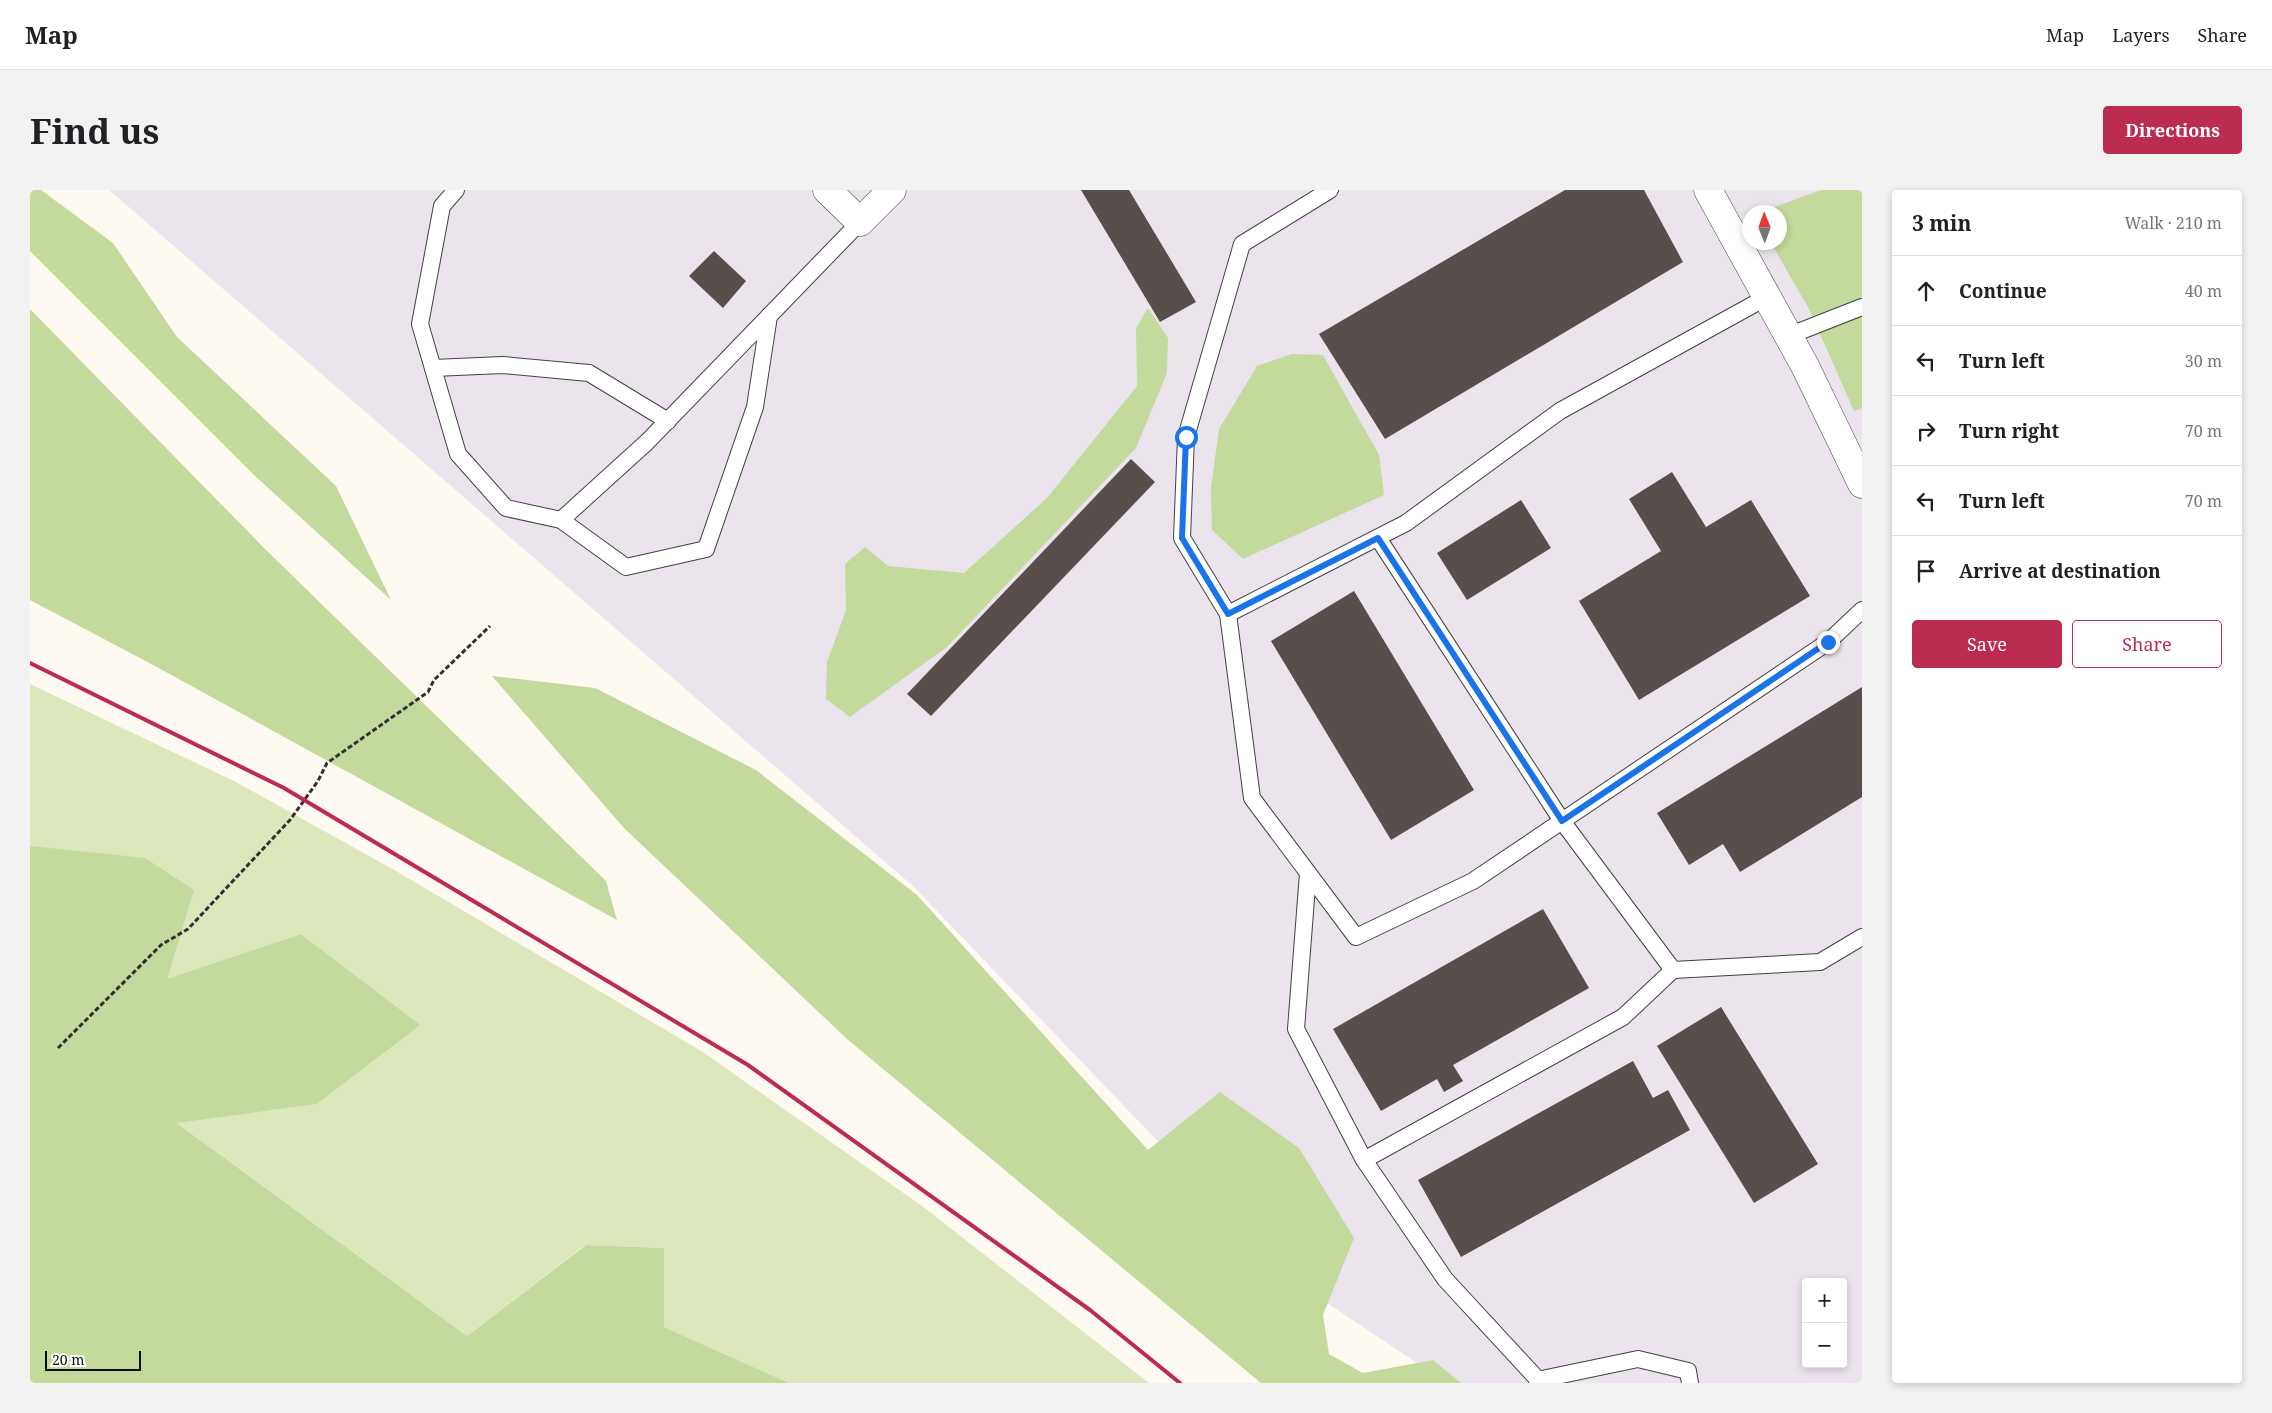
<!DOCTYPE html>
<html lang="en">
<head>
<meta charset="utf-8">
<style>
  :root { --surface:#fff; --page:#f2f2f2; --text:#202124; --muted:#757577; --line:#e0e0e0; --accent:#bb2c50 }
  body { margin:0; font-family:"Noto Serif",serif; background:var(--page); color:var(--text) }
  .controls { position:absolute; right:15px; bottom:15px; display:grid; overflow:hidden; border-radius:5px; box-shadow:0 2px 8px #0003 }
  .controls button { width:45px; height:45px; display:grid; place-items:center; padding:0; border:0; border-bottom:1px solid var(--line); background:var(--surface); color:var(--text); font:25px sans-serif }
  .compass { position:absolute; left:1712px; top:15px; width:45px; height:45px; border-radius:50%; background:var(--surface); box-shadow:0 2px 8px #0003; rotate:359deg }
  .scale { position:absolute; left:15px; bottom:12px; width:96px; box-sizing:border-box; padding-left:5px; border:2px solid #0f0f0f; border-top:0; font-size:14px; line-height:18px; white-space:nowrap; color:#0f0f0f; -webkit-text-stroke:4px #fff; paint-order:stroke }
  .stop { position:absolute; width:15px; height:15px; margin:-11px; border:4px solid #1a73e8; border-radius:50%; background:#fff }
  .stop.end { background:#1a73e8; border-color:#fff; box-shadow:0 1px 5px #0008 }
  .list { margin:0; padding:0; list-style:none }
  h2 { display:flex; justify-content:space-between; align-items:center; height:65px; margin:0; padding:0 20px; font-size:21px }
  h2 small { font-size:16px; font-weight:400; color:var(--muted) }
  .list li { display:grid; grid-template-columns:32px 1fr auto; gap:15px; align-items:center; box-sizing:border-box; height:70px; padding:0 20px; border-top:1px solid var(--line) }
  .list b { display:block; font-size:19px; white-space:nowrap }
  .list em { font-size:16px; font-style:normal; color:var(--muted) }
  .actions { display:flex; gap:10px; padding:15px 20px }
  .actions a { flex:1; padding:11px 0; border:1px solid var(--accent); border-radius:5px; text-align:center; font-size:18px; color:var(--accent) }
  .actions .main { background:var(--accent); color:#fff }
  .icon { flex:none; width:28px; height:28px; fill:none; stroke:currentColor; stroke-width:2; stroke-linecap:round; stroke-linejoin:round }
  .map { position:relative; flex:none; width:1832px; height:1193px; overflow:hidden; border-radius:5px }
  header { display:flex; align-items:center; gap:30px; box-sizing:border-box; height:70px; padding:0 25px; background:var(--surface); border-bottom:1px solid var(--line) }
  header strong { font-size:24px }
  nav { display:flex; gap:28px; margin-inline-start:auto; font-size:18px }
  .intro { display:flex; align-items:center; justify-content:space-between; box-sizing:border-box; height:120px; padding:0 30px }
  h1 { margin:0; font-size:35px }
  .button { padding:12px 22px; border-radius:5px; background:var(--accent); color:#fff; font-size:18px; font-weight:700 }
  main { display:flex; gap:30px; padding:0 30px }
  aside { flex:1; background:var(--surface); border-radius:5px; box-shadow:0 2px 8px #0003 }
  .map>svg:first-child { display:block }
</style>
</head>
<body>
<header>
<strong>Map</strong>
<nav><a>Map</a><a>Layers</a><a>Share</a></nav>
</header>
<div class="intro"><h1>Find us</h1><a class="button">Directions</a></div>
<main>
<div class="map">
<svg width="1832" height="1193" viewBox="0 0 1832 1193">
  <rect width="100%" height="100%" fill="#fefaf2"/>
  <path fill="#ebe4ed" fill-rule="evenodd" d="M79 0H1832V1193H1417L1258 1087 883 696ZM1720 22H1750V52H1720ZM1776 1092H1813V1174H1776Z"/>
  <path fill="#dce8bc" d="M0 494 206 592 366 681 673 862 892 1016 1119 1193H759L634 1137V1058L555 1055 437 1146 146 932 287 914 389 835 271 744 136 790 4 656H0Z"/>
  <g fill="#c4d99c">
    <path d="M0 0H11L83 53 147 147 306 296 361 410 223 284 0 61Z"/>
    <path d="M1791 0H1832V218L1824 221 1779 119 1741 53 1750 52V22H1731Z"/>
    <path d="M1118 118 1138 148 1137 183 1106 258 917 457 820 527 796 509 797 472 816 420 815 374 835 357 858 376 934 383 1017 308 1107 196 1106 138Z"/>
    <path d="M0 119 234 358 576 691 587 730 125 476 0 410Z"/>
    <path d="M1262 164 1293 165 1349 265 1354 305 1213 369 1182 340 1181 298 1189 239 1227 176Z"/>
    <path d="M462 486 565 498 726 580 887 705 1118 960 1190 902 1269 958 1324 1048 1293 1125 1299 1164 1333 1183 1403 1170 1431 1193H1231L817 849 594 638Z"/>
    <path d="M0 656 115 668 164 700 137 789 271 744 390 835 287 914 147 933 437 1146 556 1055 634 1058V1137L759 1193H0Z"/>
  </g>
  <g fill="#584e4c">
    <path d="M1051 0H1099L1166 112 1130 132Z"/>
    <path d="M1535 0H1614L1653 72 1355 249 1289 144Z"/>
    <path d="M684 61 716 91 693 118 659 86Z"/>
    <path d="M1101 269 1125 292 901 526 877 504Z"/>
    <path d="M1642 282 1676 337 1721 310 1780 406 1609 510 1549 411 1631 361 1599 309Z"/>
    <path d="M1491 310 1521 358 1437 410 1407 363Z"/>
    <path d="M1324 401 1444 600 1361 650 1241 451Z"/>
    <path d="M1832 497V607L1710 682 1693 654 1659 675 1627 623Z"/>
    <path d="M1513 719 1559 798 1423 875 1433 891 1414 902 1407 889 1351 921 1303 839Z"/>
    <path d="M1691 817 1788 974 1724 1013 1627 856Z"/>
    <path d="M1603 871 1623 908 1638 900 1660 940 1431 1067 1388 990Z"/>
  </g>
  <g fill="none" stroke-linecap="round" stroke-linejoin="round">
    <g stroke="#424242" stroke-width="18">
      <g id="lane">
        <path d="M426 0 412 16 390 134 428 264 476 318 531 330 617 252 830 32"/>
        <path d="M1300 0 1212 54 1156 247 1152 348 1198 424 1376 333 1530 221 1737 107"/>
        <path d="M1758 146 1832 117"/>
        <path d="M403 178 473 175 559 183 638 231"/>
        <path d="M531 330 596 377 676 359 725 217 739 126"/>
        <path d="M1348 348 1532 631 1643 780 1790 772 1832 747"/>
        <path d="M1198 424 1222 608 1326 747 1443 691 1798 452 1832 420"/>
        <path d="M1278 683 1266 839 1334 970 1415 1089 1511 1193"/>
        <path d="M1334 970 1593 827 1643 780"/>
        <path d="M1507 1190 1608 1169 1658 1181 1660 1193"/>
      </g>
    </g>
    <g stroke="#424242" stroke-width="29">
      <g id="street">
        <path d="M797 0 830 32 862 0"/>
        <path d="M1678 0 1775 176 1832 294"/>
      </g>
    </g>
    <path stroke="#313131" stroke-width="3" stroke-dasharray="5 2.5" stroke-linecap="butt" d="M28 858 131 755 158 739 260 630 288 591 297 573 398 502 404 490 460 436"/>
    <use href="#lane" stroke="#fff" stroke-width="16"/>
    <use href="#street" stroke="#fff" stroke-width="28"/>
    <path stroke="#bb2c50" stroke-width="4" d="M0 473 254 598 718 875 1060 1120 1150 1193"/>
  </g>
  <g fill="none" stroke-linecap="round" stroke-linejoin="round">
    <path stroke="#1a73e8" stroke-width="6" d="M1156 247 1152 348 1198 424 1348 348 1532 631 1798 452"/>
  </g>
</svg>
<div class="controls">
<button>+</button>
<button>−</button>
</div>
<svg class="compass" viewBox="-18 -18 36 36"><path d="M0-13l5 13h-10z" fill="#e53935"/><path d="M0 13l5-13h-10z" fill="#757577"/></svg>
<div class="scale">20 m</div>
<div class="stop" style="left:1156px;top:247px"></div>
<div class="stop end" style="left:1798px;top:452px"></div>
</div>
<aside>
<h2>3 min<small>Walk · 210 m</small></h2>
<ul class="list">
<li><svg class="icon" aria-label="ahead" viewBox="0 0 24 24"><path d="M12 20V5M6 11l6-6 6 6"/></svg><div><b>Continue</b></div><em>40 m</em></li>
<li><svg class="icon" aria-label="left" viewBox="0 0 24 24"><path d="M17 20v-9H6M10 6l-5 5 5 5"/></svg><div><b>Turn left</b></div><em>30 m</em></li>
<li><svg class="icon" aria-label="right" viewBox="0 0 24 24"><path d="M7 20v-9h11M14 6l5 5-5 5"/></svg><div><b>Turn right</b></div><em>70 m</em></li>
<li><svg class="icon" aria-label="left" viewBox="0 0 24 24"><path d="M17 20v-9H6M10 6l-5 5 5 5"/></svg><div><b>Turn left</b></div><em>70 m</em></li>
<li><svg class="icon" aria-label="arrive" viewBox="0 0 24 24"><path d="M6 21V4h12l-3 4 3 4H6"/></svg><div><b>Arrive at destination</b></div></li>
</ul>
<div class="actions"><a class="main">Save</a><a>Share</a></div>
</aside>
</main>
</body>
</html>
